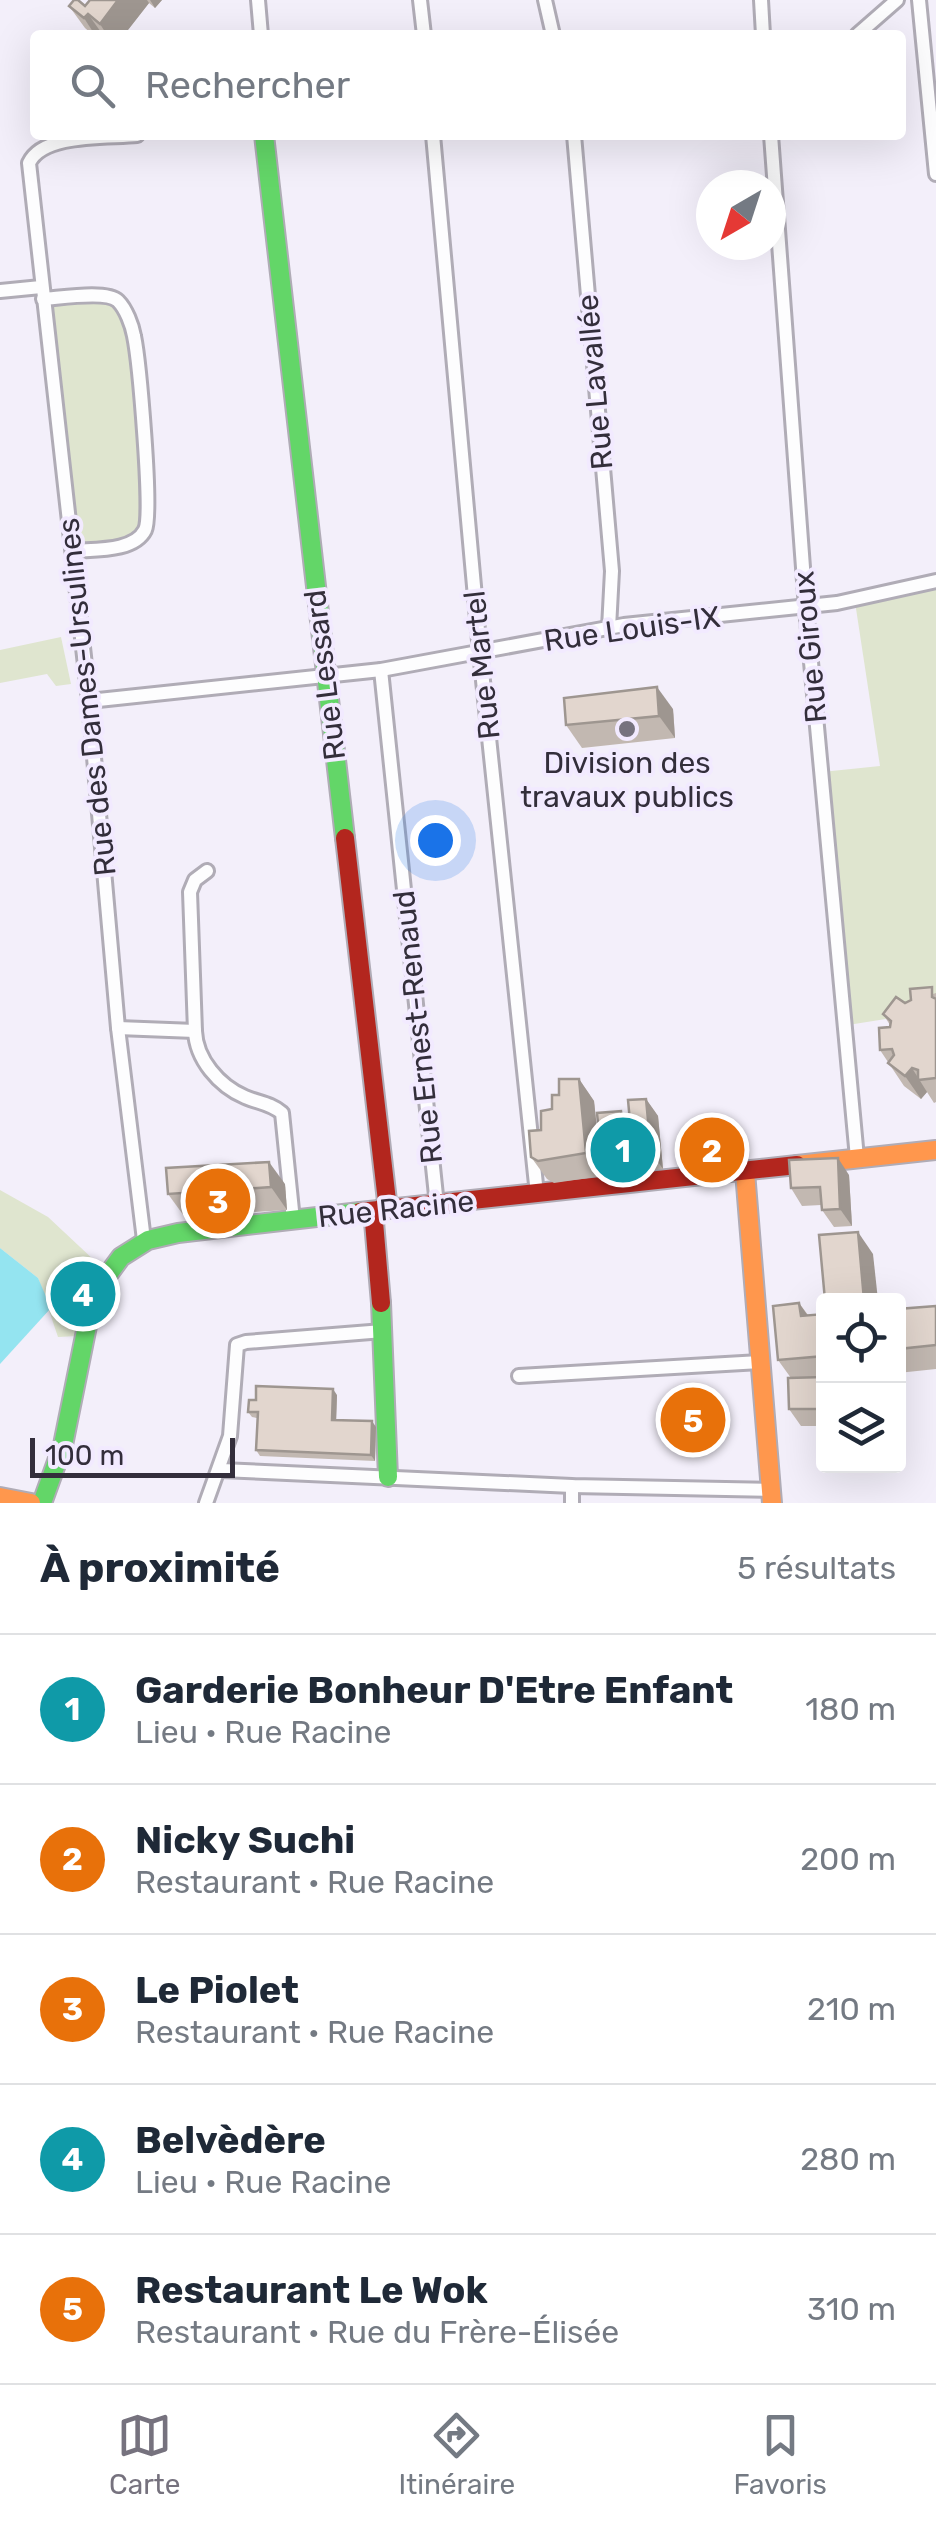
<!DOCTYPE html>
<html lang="fr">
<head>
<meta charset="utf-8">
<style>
  :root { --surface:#fff; --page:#f2f2f3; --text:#1f2937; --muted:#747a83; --line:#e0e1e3; --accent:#76727e }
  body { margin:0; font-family:Rubik,sans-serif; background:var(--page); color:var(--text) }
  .controls { position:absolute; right:30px; bottom:30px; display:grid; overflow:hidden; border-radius:10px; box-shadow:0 10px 40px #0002 }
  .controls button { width:90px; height:90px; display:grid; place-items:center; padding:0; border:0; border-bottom:2px solid var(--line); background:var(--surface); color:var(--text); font:50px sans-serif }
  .compass { position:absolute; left:696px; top:170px; width:90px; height:90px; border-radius:50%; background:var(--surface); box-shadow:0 10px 40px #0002; rotate:219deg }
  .scale { position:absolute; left:30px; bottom:25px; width:205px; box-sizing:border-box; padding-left:10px; border:5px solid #332e3b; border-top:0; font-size:28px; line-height:35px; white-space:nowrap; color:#332e3b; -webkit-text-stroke:8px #f2eaff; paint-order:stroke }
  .you { position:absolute; left:435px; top:840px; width:35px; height:35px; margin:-25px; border:8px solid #fff; border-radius:50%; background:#1a73e8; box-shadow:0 0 0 15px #1a73e833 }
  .badge { display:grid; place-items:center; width:65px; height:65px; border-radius:50%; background:var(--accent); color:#fff; font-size:32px; font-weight:700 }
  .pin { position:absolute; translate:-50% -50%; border:5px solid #fff; box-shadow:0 2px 10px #0006 }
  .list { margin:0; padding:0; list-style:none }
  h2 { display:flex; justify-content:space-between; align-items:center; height:130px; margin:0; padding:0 40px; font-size:42px }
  h2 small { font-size:32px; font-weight:400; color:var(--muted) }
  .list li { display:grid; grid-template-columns:65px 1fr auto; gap:30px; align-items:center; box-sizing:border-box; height:150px; padding:0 40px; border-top:2px solid var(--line) }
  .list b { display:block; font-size:38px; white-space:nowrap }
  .list p { margin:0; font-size:32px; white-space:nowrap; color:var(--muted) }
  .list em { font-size:32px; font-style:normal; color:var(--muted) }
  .icon { flex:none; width:55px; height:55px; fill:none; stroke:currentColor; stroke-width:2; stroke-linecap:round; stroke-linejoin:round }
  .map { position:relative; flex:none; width:936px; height:1503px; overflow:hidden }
  .search { position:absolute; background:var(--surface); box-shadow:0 10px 40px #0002; left:30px; right:30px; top:30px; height:110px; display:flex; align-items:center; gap:25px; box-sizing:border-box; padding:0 35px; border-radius:10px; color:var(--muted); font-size:38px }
  .sheet { height:880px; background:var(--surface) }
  nav { display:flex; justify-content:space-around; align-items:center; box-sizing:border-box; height:140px; border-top:2px solid var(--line); background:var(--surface); font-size:28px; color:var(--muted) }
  nav a { display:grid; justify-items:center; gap:5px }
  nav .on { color:var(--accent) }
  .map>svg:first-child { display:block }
</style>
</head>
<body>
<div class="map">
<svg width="936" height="1503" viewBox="0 0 936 1503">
  <rect width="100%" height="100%" fill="#f3effa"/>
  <g fill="#dfe5cf">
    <path d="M103 296 127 316 148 496 138 539 73 551 43 299Z"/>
    <path d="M936 589V1011L848 1025 822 772 880 766 855 602Z"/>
    <path d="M61 637 71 684 56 686 47 674 0 683V650Z"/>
    <path d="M0 1190 48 1217 95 1261 89 1276 76 1283V1296L83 1302 78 1336 58 1337 38 1278 0 1248Z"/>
  </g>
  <path fill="#94e4f0" d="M0 1248 38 1278 51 1308 0 1364Z"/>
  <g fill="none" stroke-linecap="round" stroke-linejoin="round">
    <g stroke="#b0acb6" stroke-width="18">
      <g id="street">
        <path d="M258 0 261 35"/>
        <path d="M420 0 424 35"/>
        <path d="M545 0 553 35"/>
        <path d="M761 0 763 35"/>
        <path d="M919 0 936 174"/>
        <path d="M857 35 897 0"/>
        <path d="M137 135C107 138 43 133 29 163L89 701 118 1028 144 1240"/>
        <path d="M433 135 480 652 537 1194"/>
        <path d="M574 135 612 571 609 628"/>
        <path d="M771 135 806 608 857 1158"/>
        <path d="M0 291 41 287"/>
        <path d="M43 299C60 298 107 290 118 301 126 309 132 325 134 336 139 360 153 514 145 530 134 552 94 549 73 551"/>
        <path d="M381 670 437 1205"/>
        <path d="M89 701 381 670 624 625 837 603 936 581"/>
        <path d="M118 1028 195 1031 190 892 195 880 207 871"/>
        <path d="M195 1031C196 1059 219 1086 245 1097 259 1103 270 1103 282 1113L293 1220"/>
        <path d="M519 1376 760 1362"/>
        <path d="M221 1470 572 1486 771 1490"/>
        <path d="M572 1486V1503"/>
        <path d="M206 1503 230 1436 237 1345 246 1342 383 1331"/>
      </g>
    </g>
    <g stroke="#b0acb6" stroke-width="22">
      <g id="fast">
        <path d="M264 135 345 838"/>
        <path d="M381 1303 388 1477"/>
        <path d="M42 1503 63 1445 88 1321 107 1276 121 1257 148 1240 178 1233 360 1212"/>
      </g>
    </g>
    <g stroke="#b0acb6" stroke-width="22">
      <g id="slow">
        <path d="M797 1165 936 1150"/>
        <path d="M745 1172 772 1503"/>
        <path d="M0 1497 31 1503"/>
      </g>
    </g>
    <g stroke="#b0acb6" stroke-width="22">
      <g id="jam">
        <path d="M345 838 387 1201 374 1222 381 1303"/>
        <path d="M360 1212 797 1165"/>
      </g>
    </g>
    <use href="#street" stroke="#fdfdfe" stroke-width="12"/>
    <use href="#fast" stroke="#63d668" stroke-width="18"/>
    <use href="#slow" stroke="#ff974d" stroke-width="18"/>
    <use href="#jam" stroke="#b3261e" stroke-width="18"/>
  </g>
  <g fill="#c2b8b1">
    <path d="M90 0H162L155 8 149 3 124 35H93L85 28 69 6H85Z"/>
    <path d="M673 709 675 738 582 748 566 725Z"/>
    <path d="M936 993V1102L934 1103 927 1092 921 1099 904 1086 880 1050 890 1025 883 1014 905 1003Z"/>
    <path d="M579 1079 594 1101 602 1176 554 1183 547 1179 531 1157 541 1130 559 1095Z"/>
    <path d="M646 1099 658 1116 663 1169 645 1171 636 1158 637 1170 613 1172 601 1155 631 1124Z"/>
    <path d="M707 1123 715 1134 720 1163 709 1165 701 1154Z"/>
    <path d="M849 1175 852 1226 834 1227 822 1210 821 1205 802 1206 791 1188Z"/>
    <path d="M285 1184 287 1210 184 1216 168 1194Z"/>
    <path d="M799 1303 808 1315 824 1314V1426H801L789 1409 791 1378 778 1360Z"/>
    <path d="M936 1306V1369L898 1373V1309Z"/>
    <path d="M337 1395 336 1420 376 1427 375 1461 260 1456 256 1450 257 1418 252 1417 248 1412Z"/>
  </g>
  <g fill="#9e9690">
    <path d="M118 0H147L149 3 124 35H107L100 24Z"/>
    <path d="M150 0H162L155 8Z"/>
    <path d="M88 14 103 35H95L84 18Z"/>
    <path d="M657 687 673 709 675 738 659 716Z"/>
    <path d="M912 1068 927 1092 921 1099 905 1076Z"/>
    <path d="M579 1079 594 1101 602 1176 586 1153Z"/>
    <path d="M646 1099 658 1116 663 1169 651 1152Z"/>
    <path d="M621 1111 633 1128V1154L636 1158 637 1170 625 1153Z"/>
    <path d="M707 1123 715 1134 720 1163 712 1152Z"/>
    <path d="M838 1158 849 1175 852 1226 840 1209Z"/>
    <path d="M269 1162 285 1184 287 1210 271 1187Z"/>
    <path d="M858 1232 873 1254 878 1300H864Z"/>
    <path d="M799 1303 815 1326 801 1316Z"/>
    <path d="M333 1389 337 1395 336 1425 332 1420Z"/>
    <path d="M372 1421 376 1427 375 1461 371 1455Z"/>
  </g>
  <g fill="#e2d6ce" stroke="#9e9690" stroke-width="2.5">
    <path d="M74 0H78L85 6 90 0H118L100 24 88 14 84 18 69 6Z"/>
    <path d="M657 687 659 716 566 725 564 698Z"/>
    <path d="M932 987V997L936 999V1078L918 1080V1070L912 1068 905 1076 888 1063 894 1055 892 1049 880 1050 879 1028 890 1027 891 1021 883 1014 896 997 905 1003 911 1000 910 989Z"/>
    <path d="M559 1079H579L586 1153 538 1161 531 1157 529 1131 541 1130V1111L552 1109V1095H559Z"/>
    <path d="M646 1099 651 1152 633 1154 628 1100Z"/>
    <path d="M621 1111 625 1153 601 1155 597 1113Z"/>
    <path d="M707 1123 712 1152 701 1154 696 1125Z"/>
    <path d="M838 1158 840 1209 822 1210 820 1187 791 1188 789 1160Z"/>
    <path d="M269 1162 271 1187 168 1194 166 1168Z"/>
    <path d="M858 1232 864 1300H825L819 1235Z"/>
    <path d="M799 1303 801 1316 824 1314V1356L778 1360 773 1306Z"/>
    <path d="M936 1306V1345L898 1349V1309Z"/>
    <path d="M824 1377V1409H789L788 1378Z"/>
    <path d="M256 1386 333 1389 332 1420 372 1421 371 1455 256 1450 258 1412H248L249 1400H256Z"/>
  </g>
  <circle fill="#76727e" stroke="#f2eaff" stroke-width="4" cx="627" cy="729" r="10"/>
  <g text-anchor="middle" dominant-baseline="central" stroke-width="8" stroke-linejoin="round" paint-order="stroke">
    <g font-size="30" fill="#332e3b" stroke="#f2eaff">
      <text transform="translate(595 382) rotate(-95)">Rue Lavallée</text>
      <text transform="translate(632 629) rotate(-8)">Rue Louis-IX</text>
      <text transform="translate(810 647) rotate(-95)">Rue Giroux</text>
      <text transform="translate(482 665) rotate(-96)">Rue Martel</text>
      <text transform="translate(325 675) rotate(-97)">Rue Lessard</text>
      <text transform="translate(87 697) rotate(-96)">Rue des Dames-Ursulines</text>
      <text transform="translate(418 1027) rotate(-96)">Rue Ernest-Renaud</text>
      <text transform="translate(396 1209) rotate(-6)">Rue Racine</text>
    </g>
    <g font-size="30" fill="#332e3b" stroke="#f2eaff">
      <text x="627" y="763">Division des<tspan x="627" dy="34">travaux publics</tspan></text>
    </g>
  </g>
</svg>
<div class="controls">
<button><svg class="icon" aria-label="locate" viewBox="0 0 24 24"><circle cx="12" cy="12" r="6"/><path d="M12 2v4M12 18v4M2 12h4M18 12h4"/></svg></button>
<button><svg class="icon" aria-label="layers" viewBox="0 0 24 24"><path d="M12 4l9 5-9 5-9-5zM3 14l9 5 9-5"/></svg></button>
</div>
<svg class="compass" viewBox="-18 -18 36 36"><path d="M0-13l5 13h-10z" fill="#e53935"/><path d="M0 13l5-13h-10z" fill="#747a83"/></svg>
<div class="scale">100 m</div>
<div class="you"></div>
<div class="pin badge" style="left:623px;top:1150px;background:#0f9aa8">1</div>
<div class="pin badge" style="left:712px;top:1150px;background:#e8710a">2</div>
<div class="pin badge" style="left:218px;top:1201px;background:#e8710a">3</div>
<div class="pin badge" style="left:83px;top:1294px;background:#0f9aa8">4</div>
<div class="pin badge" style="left:693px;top:1420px;background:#e8710a">5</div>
<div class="search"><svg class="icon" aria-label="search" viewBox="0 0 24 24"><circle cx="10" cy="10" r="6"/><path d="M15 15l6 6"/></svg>Rechercher</div>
</div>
<section class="sheet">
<h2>À proximité<small>5 résultats</small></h2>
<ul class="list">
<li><span class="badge" style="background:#0f9aa8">1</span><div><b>Garderie Bonheur D'Etre Enfant</b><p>Lieu · Rue Racine</p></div><em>180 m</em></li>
<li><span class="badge" style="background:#e8710a">2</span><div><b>Nicky Suchi</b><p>Restaurant · Rue Racine</p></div><em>200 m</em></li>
<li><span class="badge" style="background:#e8710a">3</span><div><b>Le Piolet</b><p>Restaurant · Rue Racine</p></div><em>210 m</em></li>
<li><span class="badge" style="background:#0f9aa8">4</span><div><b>Belvèdère</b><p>Lieu · Rue Racine</p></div><em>280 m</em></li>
<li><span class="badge" style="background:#e8710a">5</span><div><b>Restaurant Le Wok</b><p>Restaurant · Rue du Frère-Élisée</p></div><em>310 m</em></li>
</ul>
</section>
<nav>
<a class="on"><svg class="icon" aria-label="map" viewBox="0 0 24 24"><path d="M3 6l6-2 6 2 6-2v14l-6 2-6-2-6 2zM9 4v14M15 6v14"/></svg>Carte</a>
<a><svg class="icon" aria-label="directions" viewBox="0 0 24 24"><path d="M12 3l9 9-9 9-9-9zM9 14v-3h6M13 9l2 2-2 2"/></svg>Itinéraire</a>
<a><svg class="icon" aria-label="saved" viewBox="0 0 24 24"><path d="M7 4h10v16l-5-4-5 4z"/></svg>Favoris</a>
</nav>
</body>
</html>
